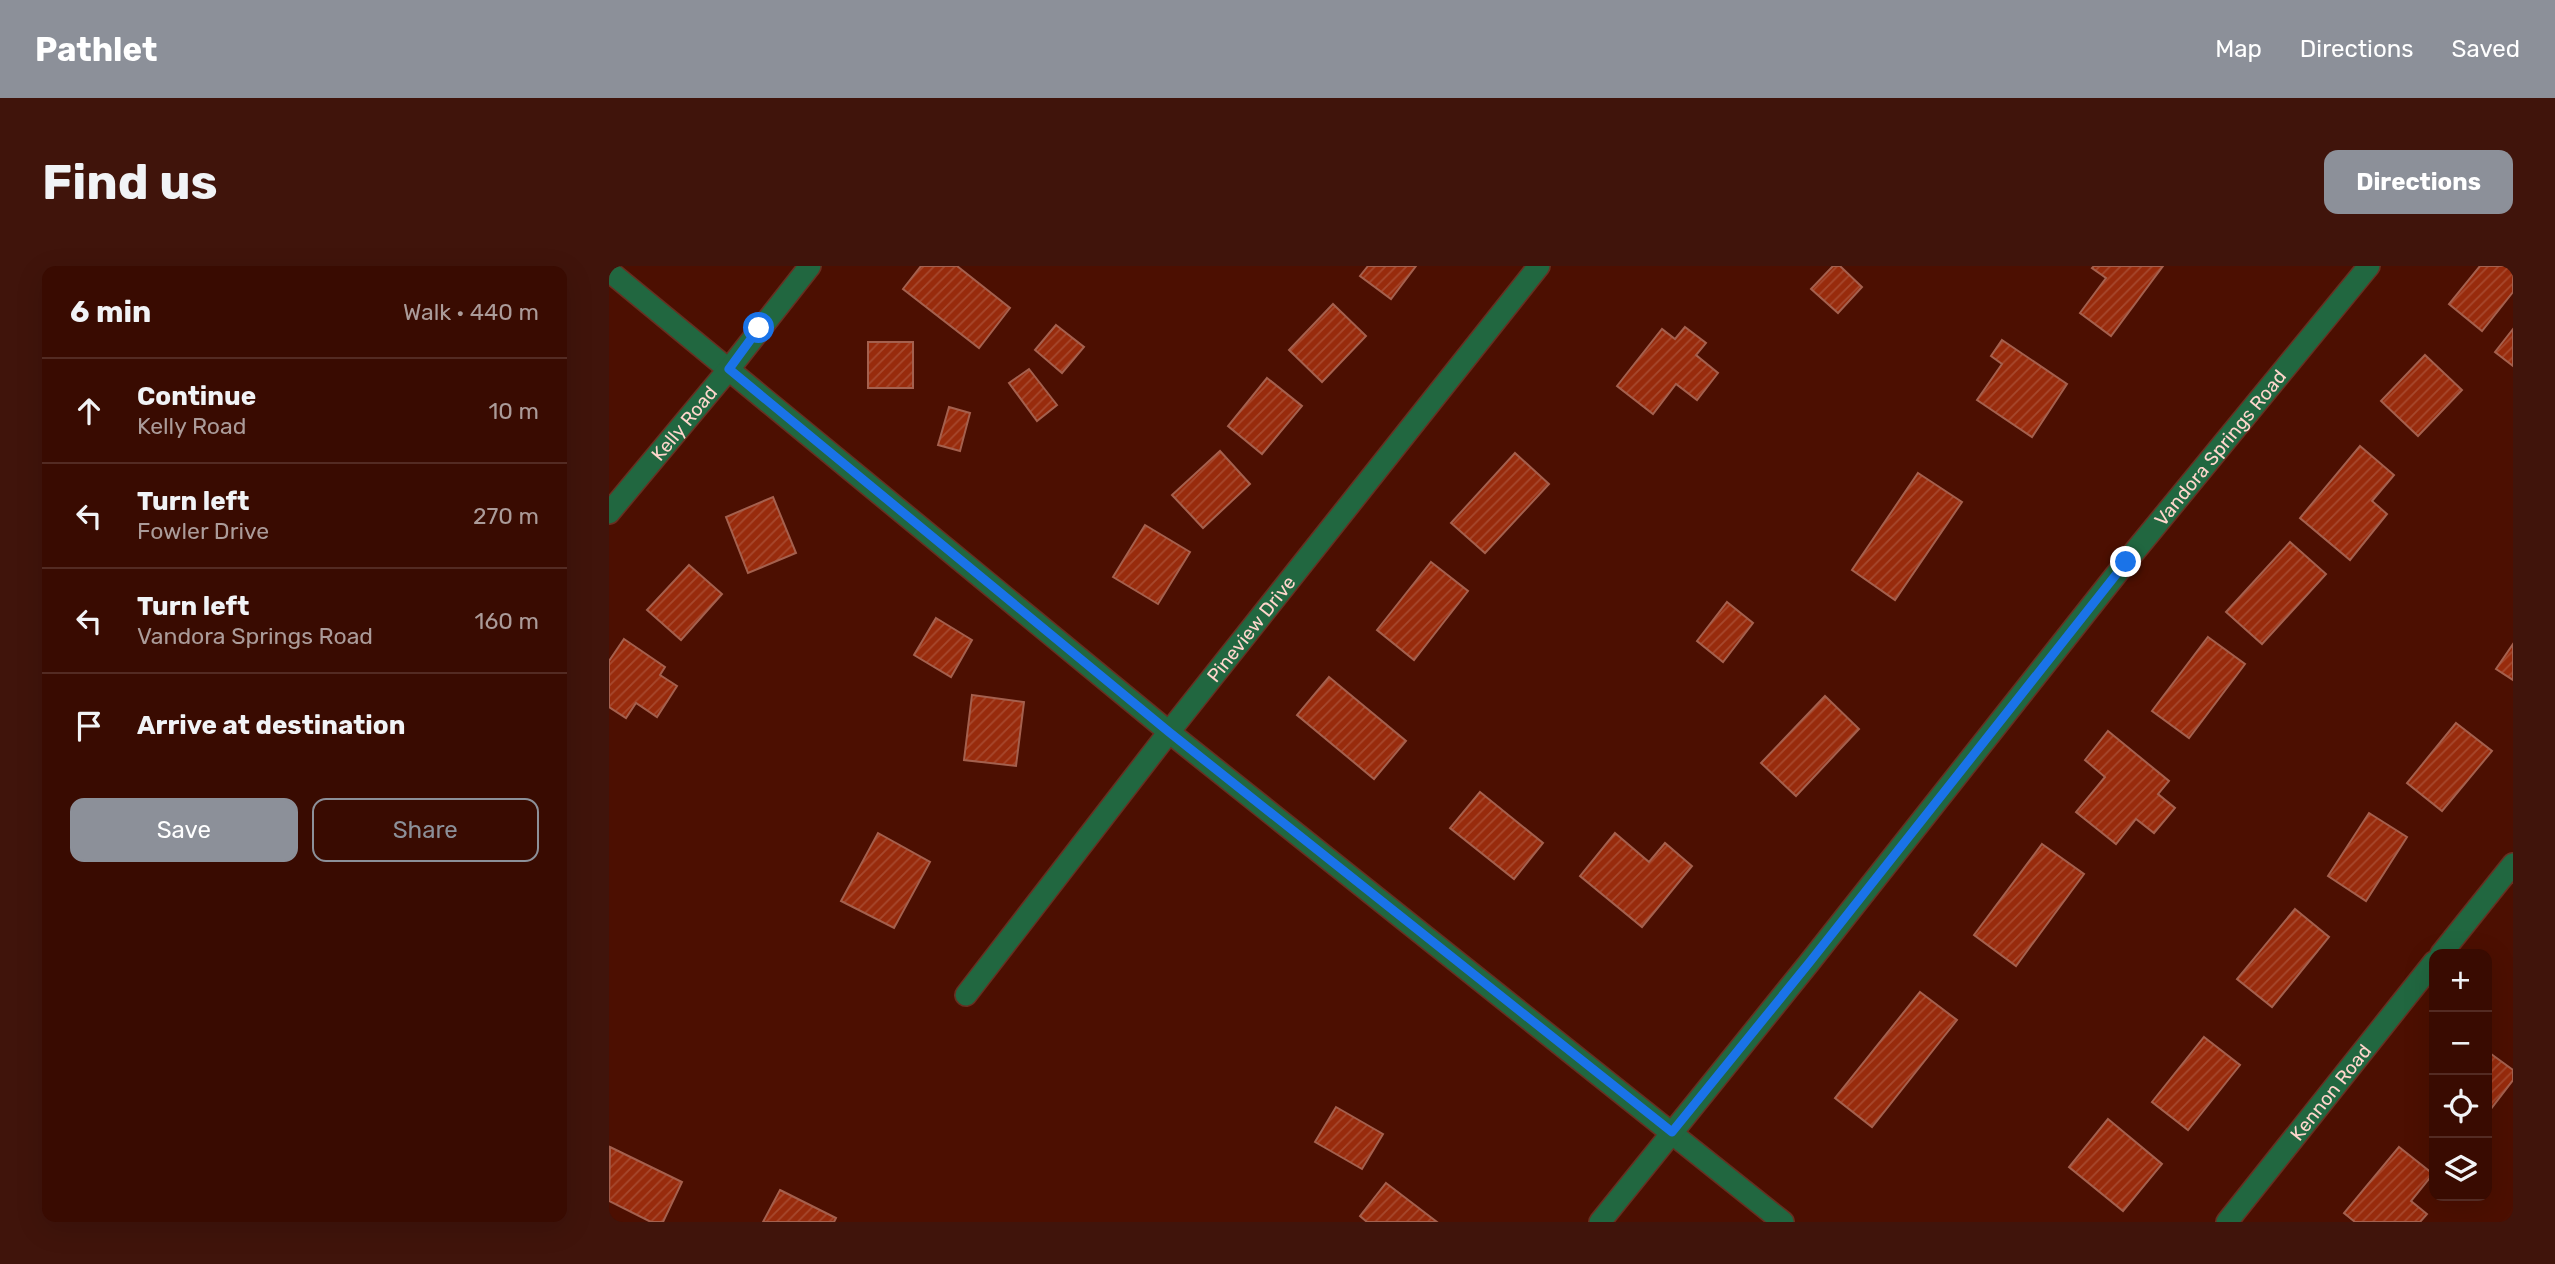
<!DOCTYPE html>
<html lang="en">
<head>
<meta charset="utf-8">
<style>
  :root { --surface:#390b01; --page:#40140b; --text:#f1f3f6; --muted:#ab9b99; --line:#532b23; --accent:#8c9099 }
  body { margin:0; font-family:Rubik,sans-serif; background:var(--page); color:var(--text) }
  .controls { position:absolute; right:21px; bottom:21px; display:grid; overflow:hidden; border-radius:14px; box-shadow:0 7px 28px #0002 }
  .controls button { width:63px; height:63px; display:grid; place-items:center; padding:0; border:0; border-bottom:2px solid var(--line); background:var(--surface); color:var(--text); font:35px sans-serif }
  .stop { position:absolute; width:21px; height:21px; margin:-16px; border:5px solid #1a73e8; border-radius:50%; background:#fff }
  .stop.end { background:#1a73e8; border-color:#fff; box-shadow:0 2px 7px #0008 }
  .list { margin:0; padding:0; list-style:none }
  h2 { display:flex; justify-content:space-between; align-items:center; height:91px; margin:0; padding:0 28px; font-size:30px }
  h2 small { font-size:23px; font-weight:400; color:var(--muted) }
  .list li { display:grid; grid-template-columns:46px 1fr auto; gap:21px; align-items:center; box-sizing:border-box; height:105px; padding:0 28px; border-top:2px solid var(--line) }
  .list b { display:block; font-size:26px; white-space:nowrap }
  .list p { margin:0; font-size:23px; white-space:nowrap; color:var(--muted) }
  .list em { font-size:23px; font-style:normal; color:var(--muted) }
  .actions { display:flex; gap:14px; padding:21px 28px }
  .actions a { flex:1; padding:16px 0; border:2px solid var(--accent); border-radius:14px; text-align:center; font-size:24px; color:var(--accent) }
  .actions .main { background:var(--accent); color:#fff }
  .icon { flex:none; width:38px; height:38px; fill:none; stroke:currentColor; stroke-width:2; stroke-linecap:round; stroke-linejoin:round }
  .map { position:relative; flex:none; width:1904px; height:956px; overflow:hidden; border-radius:14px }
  header { display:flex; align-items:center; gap:42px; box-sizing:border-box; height:98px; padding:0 35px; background:var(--accent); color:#fff }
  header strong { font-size:33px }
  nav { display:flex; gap:38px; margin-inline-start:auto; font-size:24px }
  .intro { display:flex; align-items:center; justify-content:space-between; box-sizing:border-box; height:168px; padding:0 42px }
  h1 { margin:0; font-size:49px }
  .button { padding:18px 32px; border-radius:14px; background:var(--accent); color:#fff; font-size:24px; font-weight:700 }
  main { display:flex; gap:42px; padding:0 42px }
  aside { flex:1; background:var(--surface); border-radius:14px; box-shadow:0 7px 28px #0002 }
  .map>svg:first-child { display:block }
</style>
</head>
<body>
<header>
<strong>Pathlet</strong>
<nav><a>Map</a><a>Directions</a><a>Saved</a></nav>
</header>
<div class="intro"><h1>Find us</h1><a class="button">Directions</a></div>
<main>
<aside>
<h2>6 min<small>Walk · 440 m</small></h2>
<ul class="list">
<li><svg class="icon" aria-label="ahead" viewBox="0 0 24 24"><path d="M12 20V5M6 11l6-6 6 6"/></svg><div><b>Continue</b><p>Kelly Road</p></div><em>10 m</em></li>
<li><svg class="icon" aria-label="left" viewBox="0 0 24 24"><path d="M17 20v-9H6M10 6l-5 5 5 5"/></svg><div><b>Turn left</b><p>Fowler Drive</p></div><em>270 m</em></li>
<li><svg class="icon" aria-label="left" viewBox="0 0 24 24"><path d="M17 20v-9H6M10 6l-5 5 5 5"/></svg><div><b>Turn left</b><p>Vandora Springs Road</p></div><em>160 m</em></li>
<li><svg class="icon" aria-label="arrive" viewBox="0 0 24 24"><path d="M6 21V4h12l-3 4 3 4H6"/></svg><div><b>Arrive at destination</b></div></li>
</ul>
<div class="actions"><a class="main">Save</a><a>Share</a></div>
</aside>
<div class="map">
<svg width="1904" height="956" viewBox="0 0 1904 956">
  <defs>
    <pattern id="building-hatch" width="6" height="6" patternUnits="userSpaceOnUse" patternTransform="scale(1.75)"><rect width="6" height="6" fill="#982b0c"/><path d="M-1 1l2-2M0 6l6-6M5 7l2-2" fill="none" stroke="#a7492e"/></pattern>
  </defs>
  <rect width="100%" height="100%" fill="#4c0f01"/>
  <g fill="url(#building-hatch)" stroke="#a4604e" stroke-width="2">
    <path d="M312 0H348L401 42 370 82 294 23Z"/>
    <path d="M759 0H807L782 33 751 10Z"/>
    <path d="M1224 0H1231L1253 21 1229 47 1202 23Z"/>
    <path d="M1485 0H1554L1502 70 1471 47 1497 12 1483 2Z"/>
    <path d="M1871 0H1904V26L1873 65 1840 38Z"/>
    <path d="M724 38 757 70 713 116 680 84Z"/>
    <path d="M447 59 475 81 453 107 426 84Z"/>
    <path d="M1076 61 1097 77 1087 89 1109 107 1088 134 1067 118 1044 148 1008 120 1053 63 1066 73Z"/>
    <path d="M1904 63V100L1886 86Z"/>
    <path d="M1393 74 1458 118 1423 171 1368 134 1393 98 1382 90Z"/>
    <rect x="259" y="76" width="45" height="46"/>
    <path d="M1816 89 1853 124 1809 170 1772 135Z"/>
    <path d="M420 103 448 139 428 155 400 117Z"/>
    <path d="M658 112 693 140 653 188 619 160Z"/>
    <path d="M340 141 361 147 351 185 329 179Z"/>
    <path d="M1751 180 1785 209 1763 235 1778 248 1741 294 1691 252Z"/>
    <path d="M611 185 641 218 594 262 563 229Z"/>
    <path d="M906 187 940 218 876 287 842 257Z"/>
    <path d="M1309 207 1353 236 1286 334 1243 304Z"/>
    <path d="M164 231 187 287 139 307 117 251Z"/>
    <path d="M536 259 581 286 549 338 504 311Z"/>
    <path d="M1681 276 1717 308 1653 378 1617 346Z"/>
    <path d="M822 296 859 325 805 394 768 364Z"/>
    <path d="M80 299 113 328 72 374 38 344Z"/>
    <path d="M1118 336 1144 357 1114 396 1088 375Z"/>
    <path d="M327 352 363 374 342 411 305 389Z"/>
    <path d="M1599 371 1636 398 1580 472 1543 445Z"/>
    <path d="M15 373 56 401 51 409 68 420 48 451 27 437 17 452 0 441V395Z"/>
    <path d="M1904 378V414L1887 403Z"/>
    <path d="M720 411 797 475 765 513 688 449Z"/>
    <path d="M363 429 415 436 407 500 355 494Z"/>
    <path d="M1216 430 1250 463 1187 530 1152 497Z"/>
    <path d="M1847 457 1883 485 1833 545 1798 517Z"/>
    <path d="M1499 465 1560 515 1549 528 1566 542 1545 567 1527 553 1507 578 1467 546 1496 511 1476 494Z"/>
    <path d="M871 526 934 577 905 613 841 562Z"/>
    <path d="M1760 547 1798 571 1757 635 1719 610Z"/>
    <path d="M269 567 321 596 285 662 232 635Z"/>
    <path d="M1006 567 1040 596 1056 577 1083 600 1033 661 971 610Z"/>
    <path d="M1433 578 1475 608 1407 700 1365 669Z"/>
    <path d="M1686 643 1720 671 1663 741 1628 713Z"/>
    <path d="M1311 726 1348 754 1263 861 1226 832Z"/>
    <path d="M1595 771 1631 799 1579 864 1543 836Z"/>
    <path d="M1878 785 1904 804V814L1878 848Z"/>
    <path d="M727 841 774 868 753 903 706 876Z"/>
    <path d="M1499 853 1553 898 1514 945 1460 901Z"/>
    <path d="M1 881 73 916 54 956H42L0 935Z"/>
    <path d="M1790 881 1824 908 1802 935 1818 948 1811 956H1746L1735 947Z"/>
    <path d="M777 917 828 956H758L751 950Z"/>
    <path d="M171 924 227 952 225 956H154Z"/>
  </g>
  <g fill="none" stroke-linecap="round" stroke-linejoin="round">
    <g stroke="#682f21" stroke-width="24">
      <g id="minor">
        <path d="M0 5 560 466 1174 956"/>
        <path id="s1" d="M0 247 120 103 201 0"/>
        <path d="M1832 688 1904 598"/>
        <path id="s2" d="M357 729 560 466 930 0"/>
        <path id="s3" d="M991 956 1200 697 1517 296 1760 0"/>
        <path id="s4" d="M1618 956 1825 696"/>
      </g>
    </g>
    <use href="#minor" stroke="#216740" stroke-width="21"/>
  </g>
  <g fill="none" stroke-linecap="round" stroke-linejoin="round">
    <path stroke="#1a73e8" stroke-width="9" d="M150 62 120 103 560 466 1063 866 1200 697 1517 296"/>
  </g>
  <g text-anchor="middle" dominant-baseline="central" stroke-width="6" stroke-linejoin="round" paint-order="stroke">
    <g font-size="19" fill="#fed6cc" stroke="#210803">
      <text stroke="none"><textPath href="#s1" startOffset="117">Kelly Road</textPath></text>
      <text stroke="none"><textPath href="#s3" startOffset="992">Vandora Springs Road</textPath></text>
      <text stroke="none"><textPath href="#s2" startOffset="464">Pineview Drive</textPath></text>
      <text stroke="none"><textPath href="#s4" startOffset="166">Kennon Road</textPath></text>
    </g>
  </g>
</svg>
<div class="controls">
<button>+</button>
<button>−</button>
<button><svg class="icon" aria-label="locate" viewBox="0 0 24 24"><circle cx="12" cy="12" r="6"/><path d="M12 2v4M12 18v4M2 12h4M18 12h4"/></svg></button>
<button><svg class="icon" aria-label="layers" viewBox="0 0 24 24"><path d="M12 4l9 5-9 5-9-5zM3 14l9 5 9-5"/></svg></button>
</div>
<div class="stop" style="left:150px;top:62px"></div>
<div class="stop end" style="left:1517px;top:296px"></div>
</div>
</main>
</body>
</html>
